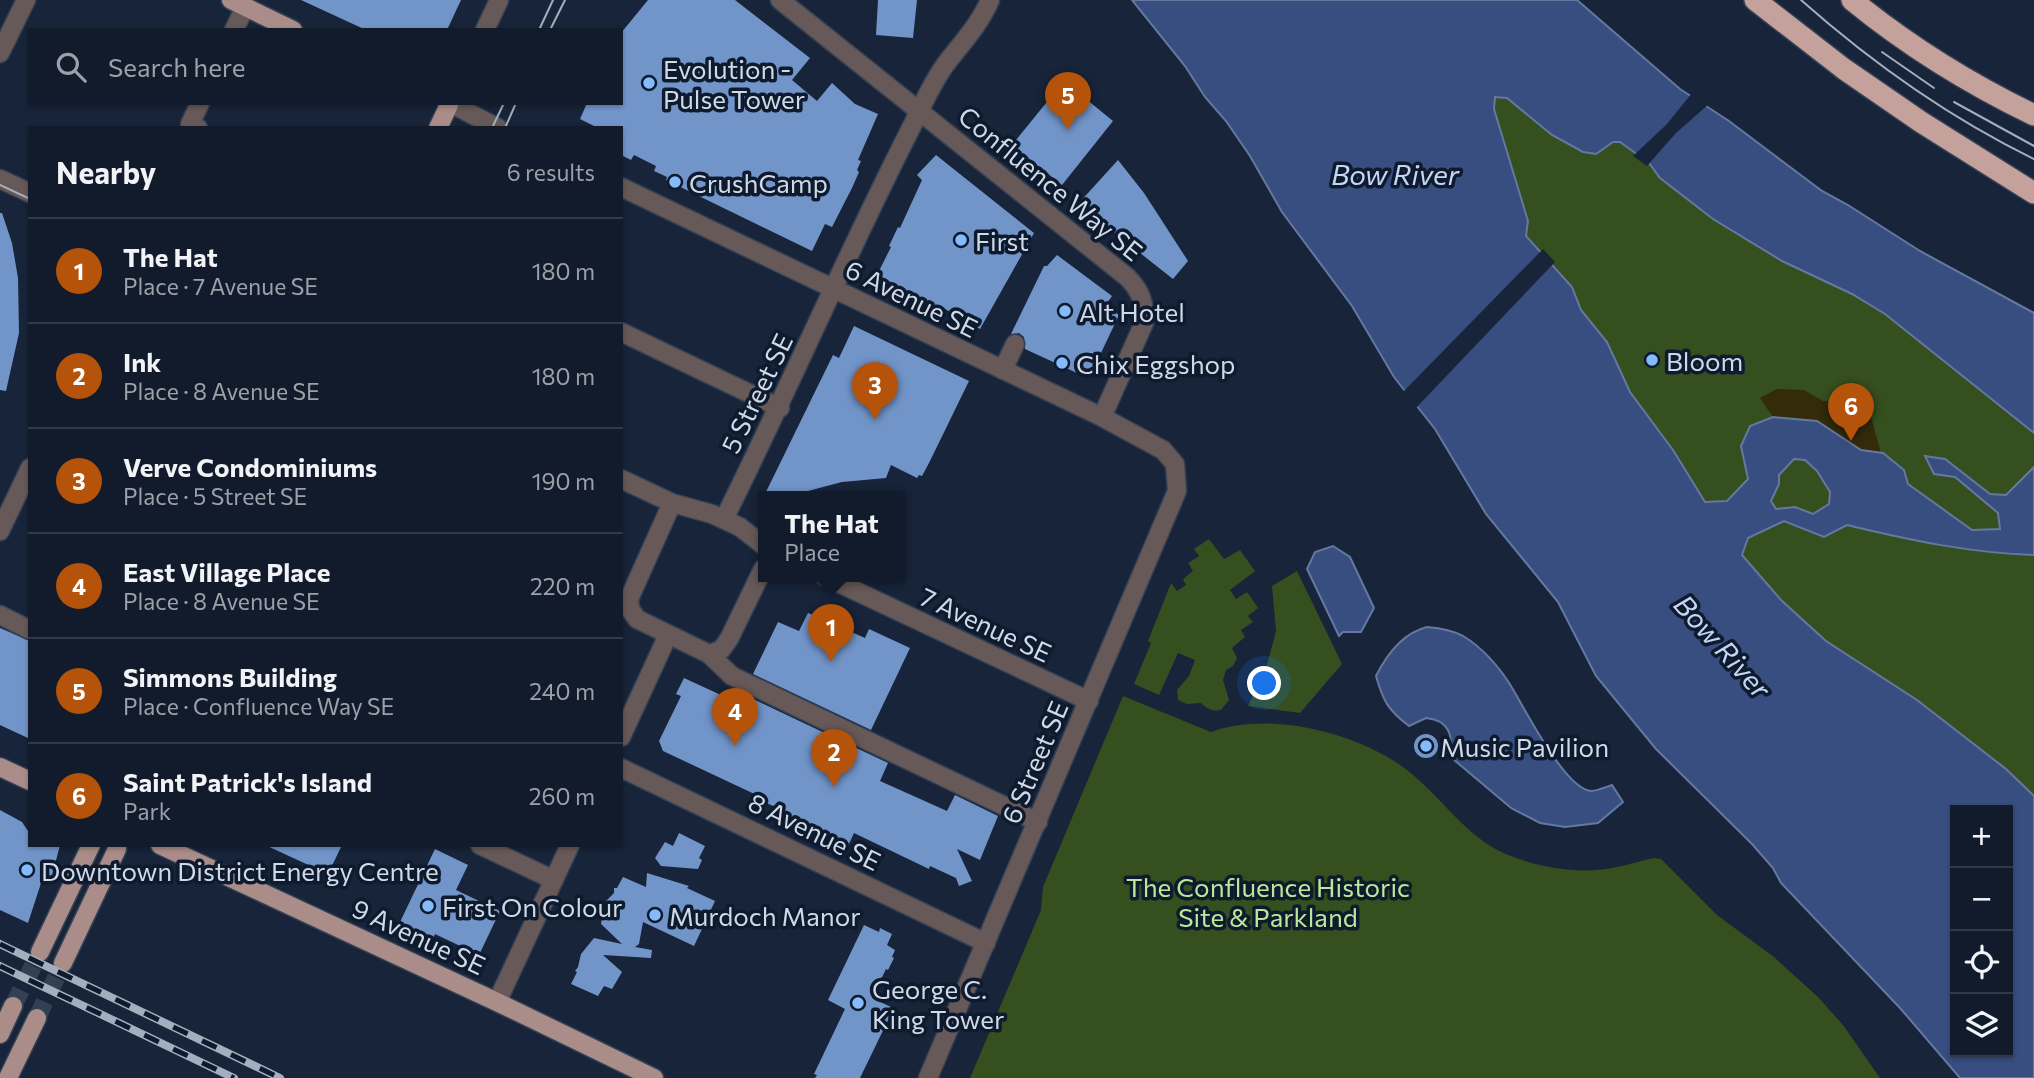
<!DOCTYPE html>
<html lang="en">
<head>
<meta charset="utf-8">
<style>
  :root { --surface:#111b2b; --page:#1a2433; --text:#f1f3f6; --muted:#9ca1a9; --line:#303947; --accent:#b45309 }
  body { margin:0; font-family:Commissioner,sans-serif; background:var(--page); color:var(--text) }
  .controls { position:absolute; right:21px; bottom:21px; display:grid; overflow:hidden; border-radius:0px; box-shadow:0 2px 5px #0004 }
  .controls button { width:63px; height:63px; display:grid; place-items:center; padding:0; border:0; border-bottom:2px solid var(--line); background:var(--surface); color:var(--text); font:35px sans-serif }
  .you { position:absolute; left:1265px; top:684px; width:24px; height:24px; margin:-18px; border:5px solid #fff; border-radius:50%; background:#1a73e8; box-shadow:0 0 0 10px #1a73e833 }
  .badge { display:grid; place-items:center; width:46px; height:46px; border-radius:50%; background:var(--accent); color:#fff; font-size:23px; font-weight:700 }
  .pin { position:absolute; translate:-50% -58px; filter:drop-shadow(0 2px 4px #0008) }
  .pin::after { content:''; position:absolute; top:37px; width:24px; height:21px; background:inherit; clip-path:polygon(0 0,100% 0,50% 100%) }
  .popup { position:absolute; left:758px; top:491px; width:147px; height:91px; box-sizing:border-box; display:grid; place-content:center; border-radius:0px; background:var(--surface); filter:drop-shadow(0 2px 5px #0005); font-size:23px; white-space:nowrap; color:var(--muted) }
  .popup b { font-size:26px; color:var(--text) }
  .popup::after { content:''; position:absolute; left:50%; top:100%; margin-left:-14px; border:14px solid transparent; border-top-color:var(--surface) }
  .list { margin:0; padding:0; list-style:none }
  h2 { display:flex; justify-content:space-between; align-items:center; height:91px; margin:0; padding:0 28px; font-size:30px }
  h2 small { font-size:23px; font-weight:400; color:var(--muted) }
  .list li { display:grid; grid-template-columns:46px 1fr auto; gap:21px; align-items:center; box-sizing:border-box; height:105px; padding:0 28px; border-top:2px solid var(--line) }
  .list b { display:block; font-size:26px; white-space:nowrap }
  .list p { margin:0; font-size:23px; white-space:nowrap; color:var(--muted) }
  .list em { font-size:23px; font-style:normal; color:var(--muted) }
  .icon { flex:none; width:38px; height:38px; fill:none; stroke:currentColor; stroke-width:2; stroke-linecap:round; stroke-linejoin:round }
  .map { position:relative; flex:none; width:2034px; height:1078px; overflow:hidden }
  .search { position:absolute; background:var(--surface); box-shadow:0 2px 5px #0004; left:28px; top:28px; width:595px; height:77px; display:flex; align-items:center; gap:18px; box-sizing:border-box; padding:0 24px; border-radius:0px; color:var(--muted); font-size:26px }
  .panel { position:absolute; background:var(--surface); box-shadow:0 2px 5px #0004; left:28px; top:126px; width:595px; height:721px; border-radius:0px }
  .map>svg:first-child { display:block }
</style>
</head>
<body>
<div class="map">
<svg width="2034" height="1078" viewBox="0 0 2034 1078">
  <rect width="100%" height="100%" fill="#172439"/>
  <g fill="#354f1f">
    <path d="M1495 97 1507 98 1552 135 1596 153 1613 141 1620 142 1649 163 1660 178 1713 219 1782 261 1852 294 1885 314 2034 433V796L2006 769 1917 700 1826 641 1781 600 1747 564 1705 502 1673 450 1630 392 1607 342 1581 310 1572 287 1526 236 1528 221 1494 109Z"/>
    <path d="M1209 539 1224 559 1240 550 1255 571 1230 590 1236 599 1247 592 1258 608 1248 616 1253 622 1241 630 1245 637 1232 648 1237 658 1233 666 1226 670 1223 680 1229 700 1221 710C1213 712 1207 709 1201 703L1187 704 1178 700 1177 690 1189 676 1195 660 1178 653 1159 695 1134 684 1151 643 1148 641 1171 583 1177 591 1186 585 1183 579 1193 571 1188 563 1199 556 1194 549Z"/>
    <path d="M1297 571 1342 664 1300 713 1248 706 1267 665 1276 631 1272 586Z"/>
    <path d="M1123 696 1211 732C1269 710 1359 733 1407 770 1442 797 1466 838 1508 855 1535 866 1568 872 1597 870 1615 869 1635 862 1654 858L1661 859 1717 915 1774 957 1818 997 1843 1025 1880 1078H970L1041 910 1043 887Z"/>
  </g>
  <path fill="#332b0a" d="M1777 389 1804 390 1823 401 1867 402 1881 453 1861 450 1817 421 1773 417 1760 398Z"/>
  <g fill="#384e80" stroke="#65789f" stroke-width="2" fill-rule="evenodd">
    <path d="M1132 0H1577L1680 89 1729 121 1822 191 1848 205 1920 251 2034 313V433L1885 314 1852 294 1782 261 1713 219 1660 178 1649 163 1620 142H1613L1596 154 1583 152 1552 135 1507 98 1495 97 1494 109 1528 221 1526 236 1572 287 1581 310 1607 342 1630 392 1673 450 1705 502 1727 501 1748 479 1741 446 1750 426 1773 417 1817 421 1861 450 1883 453 1904 470 1908 484 1972 530 2000 529 1998 513 1955 477 1934 474 1925 456 1945 459 1990 494 2006 495 2034 467V555C1970 553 1909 540 1847 525L1824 537 1784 521 1748 538 1742 555 1781 600 1826 641 1917 700 2006 769 2034 796V1078H1960L1900 1008 1781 883 1773 868 1752 844 1656 749 1596 676 1558 602 1486 514 1435 429 1394 377 1352 306 1282 212 1250 156 1226 121 1205 97 1185 66ZM1794 459 1805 460 1817 471 1830 492 1829 504 1813 514 1795 507 1776 509 1771 501 1779 484V475ZM1955 810H2008V1052H1955Z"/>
    <path d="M1333 546 1350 557 1374 608 1361 632H1343L1339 636 1307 569 1315 552Z"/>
    <path d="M1427 627C1439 628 1452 630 1463 636 1482 647 1500 668 1511 686 1525 709 1565 789 1591 791 1597 791 1606 787 1612 785L1623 802 1598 823 1565 827 1540 823 1511 808 1447 754C1456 735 1447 720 1426 718L1409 726C1388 710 1383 701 1376 676 1387 654 1403 633 1427 627Z"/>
  </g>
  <g fill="#172439">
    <path d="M1692 93 1709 104 1676 133 1647 166 1633 156 1667 124Z"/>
    <path d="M1543 249 1555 262 1415 409 1402 393Z"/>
  </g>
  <g fill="#7295c9">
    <path d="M301 0H461L447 30H366Z"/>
    <path d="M648 0H735L810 58 792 80 817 101 832 83 855 104 878 114 858 160 861 161 857 170 859 172 852 188 832 227 825 224 812 251 666 180 667 177 654 171 656 166 634 155 631 160 621 155V128H598L580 119 587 103H621V33Z"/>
    <path d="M878 0H917L913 38 876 35Z"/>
    <path d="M1064 81 1113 121 1062 185 1012 145Z"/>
    <path d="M936 155 1034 233 980 329 938 305 937 308 896 288 897 285 877 275 891 247 889 246 898 227 900 228 922 180 917 175Z"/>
    <path d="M1118 160 1144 193 1188 261 1173 279 1078 204Z"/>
    <path d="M0 213H2L12 243 18 278 19 333 6 391 0 390Z"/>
    <path d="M1057 255 1112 296 1105 306 1119 315 1092 372 1081 366 1077 373 1025 349 1024 337 1019 333 1011 334 1044 266H1047Z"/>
    <path d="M854 326 969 381 929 463 922 476 919 475 917 478 891 465 886 478 842 482 789 496H764L833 355 839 358Z"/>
    <path d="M808 613 865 638 869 629 910 648 871 730 753 674 778 622 799 631Z"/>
    <path d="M0 628 30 641V739L0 725Z"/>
    <path d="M684 678 747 707 751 698 888 763 880 781 947 811 955 795 998 816 980 860 957 849 972 881 959 886 956 878 930 866 929 869 854 833 847 848 778 815 781 809 766 803 767 800 663 751 659 741 681 696 676 694Z"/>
    <circle cx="1426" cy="746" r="12"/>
    <path d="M0 810 22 822 28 831 30 845H60L52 876 48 881 42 880 28 923 0 910Z"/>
    <path d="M679 833 705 846 699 858 702 860 698 869 661 866 655 858 665 842 673 846Z"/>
    <path d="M265 845H342L328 874Z"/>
    <path d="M435 849 468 865 456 890 500 911 479 955 435 934 433 939 400 922Z"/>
    <path d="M647 873 689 886 687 888 715 901 694 946 643 922 639 944 635 947 652 950 651 958 603 955 622 972 612 989 604 986 598 996 571 984 577 972 575 971 578 967 581 954 594 938 622 944 601 924 605 902 614 893V888H617L623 877 646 887Z"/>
    <path d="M864 925 879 932 880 928 892 934 887 945 895 950 892 957 894 958 888 970 886 969 872 998 891 1007 888 1013 891 1014 860 1078H815L817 1075 814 1074 845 1009 828 1000Z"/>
  </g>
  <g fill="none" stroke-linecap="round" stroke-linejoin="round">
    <g stroke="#333f53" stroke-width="18" stroke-dasharray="18 9" stroke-linecap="butt">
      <path d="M13 1006 40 952"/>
      <path d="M37 1018 63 963"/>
    </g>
    <g stroke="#344155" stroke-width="21">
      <g id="minor">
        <path d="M780 0 1127 277C1141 291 1145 303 1144 323L1102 417"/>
        <path d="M234 30 245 7"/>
        <path d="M485 30 499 0"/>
        <path d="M0 53 26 0"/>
        <path d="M450 103 498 128"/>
        <path d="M198 128 190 124 200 103"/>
        <path d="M0 179 30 193"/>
        <path d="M621 187 1102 417 1163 450 1175 464 1177 491 928 1078"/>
        <path d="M621 332 780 408"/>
        <path d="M1003 370 1015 344"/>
        <path d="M621 479 672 503 712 514 740 527 763 545"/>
        <path d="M672 503 629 599 630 609 637 619 709 654 721 650 729 639 763 569"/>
        <path d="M724 519C789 389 846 255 912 126 922 106 932 83 945 65 961 44 980 24 990 0"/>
        <path d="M0 531 30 468"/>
        <path d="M824 576 1089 701"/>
        <path d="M0 615 30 630"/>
        <path d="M709 654 732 676 1038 822"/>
        <path d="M621 737 668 635"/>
        <path d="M621 768 986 943"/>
        <path d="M480 845 554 880"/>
        <path d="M497 1002 570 845"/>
      </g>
    </g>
    <g stroke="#344155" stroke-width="21">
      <g id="major">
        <path d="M231 0 293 30"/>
        <path d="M438 128 449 105 447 103"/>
        <path d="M0 767 30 781"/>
        <path d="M160 845 497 1002 654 1078"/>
        <path d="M40 952 91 845"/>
        <path d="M63 963 117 849V845"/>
        <path d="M0 1034 13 1006"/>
        <path d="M8 1078 37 1018"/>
      </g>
    </g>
    <g stroke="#344155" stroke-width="24">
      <g id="highway">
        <path d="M1755 0 1844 69 1921 122 2034 193"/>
        <path d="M1852 0C1907 45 1970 84 2034 115"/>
      </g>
    </g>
    <use href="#minor" stroke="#675957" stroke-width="18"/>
    <use href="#major" stroke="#aa8d88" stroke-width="18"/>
    <use href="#highway" stroke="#c5a19c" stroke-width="21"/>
    <g stroke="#a3aebe" stroke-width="2">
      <path d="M1801 0C1871 62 1950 118 2034 159"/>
      <path d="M539 30 553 0"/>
      <path d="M550 30 565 0"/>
      <path d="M1882 52 1934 88"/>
      <path d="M1954 102 2034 146"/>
      <path d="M492 128 504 103"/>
      <path d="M505 128 516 103"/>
      <path d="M0 185 30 199"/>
    </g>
    <g stroke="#a3aebe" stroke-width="8">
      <g id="rail">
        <path d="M0 944 280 1078"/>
        <path d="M0 966 234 1078"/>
      </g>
    </g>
    <use href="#rail" stroke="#0e1b2f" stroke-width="5" stroke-dasharray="16" stroke-linecap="butt"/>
  </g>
  <g fill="#85bbfb" stroke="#0e1b2f" stroke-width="2.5">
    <circle cx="649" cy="83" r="7"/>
    <circle cx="675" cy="182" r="7"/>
    <circle cx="961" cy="240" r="7"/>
    <circle cx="1065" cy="311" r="7"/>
    <circle cx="1652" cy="360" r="7"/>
    <circle cx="1062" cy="363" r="7"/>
    <circle cx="1426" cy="746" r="7"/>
    <circle cx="27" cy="870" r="7"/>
    <circle cx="428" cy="906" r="7"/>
    <circle cx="655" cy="915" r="7"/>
    <circle cx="858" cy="1003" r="7"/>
  </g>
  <g text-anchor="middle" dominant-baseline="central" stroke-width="7" stroke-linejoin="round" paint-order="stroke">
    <g font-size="26" fill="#cfd9e7" stroke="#0e1b2f" text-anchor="start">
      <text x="663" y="68">Evolution -<tspan x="663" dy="30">Pulse Tower</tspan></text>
      <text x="689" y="182">CrushCamp</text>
      <text x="975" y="240">First</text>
      <text x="1079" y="311">Alt Hotel</text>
      <text x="1666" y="360">Bloom</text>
      <text x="1076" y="363">Chix Eggshop</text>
      <text x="1440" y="746">Music Pavilion</text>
      <text x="41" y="870">Downtown District Energy Centre</text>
      <text x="442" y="906">First On Colour</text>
      <text x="669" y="915">Murdoch Manor</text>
      <text x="872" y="988">George C.<tspan x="872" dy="30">King Tower</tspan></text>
    </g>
    <g font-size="26" fill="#cfd9e7" stroke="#0e1b2f">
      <text transform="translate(1051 183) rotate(39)">Confluence Way SE</text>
      <text transform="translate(912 298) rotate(26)">6 Avenue SE</text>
      <text transform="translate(756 393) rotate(-64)">5 Street SE</text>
      <text transform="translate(986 624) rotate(25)">7 Avenue SE</text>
      <text transform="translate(1034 762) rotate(-67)">6 Street SE</text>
      <text transform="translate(815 831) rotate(26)">8 Avenue SE</text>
      <text transform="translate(419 936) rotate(25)">9 Avenue SE</text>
    </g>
    <g font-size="26" fill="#b9e897" stroke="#0e1b2f">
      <text x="1268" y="886">The Confluence Historic<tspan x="1268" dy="30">Site &amp; Parkland</tspan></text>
    </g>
    <g font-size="28" font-style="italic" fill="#c5d5f4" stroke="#0e1b2f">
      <text x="1395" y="174">Bow River</text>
      <text transform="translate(1723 646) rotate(48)">Bow River</text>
    </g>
  </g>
</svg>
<div class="controls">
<button>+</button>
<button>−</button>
<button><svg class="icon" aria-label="locate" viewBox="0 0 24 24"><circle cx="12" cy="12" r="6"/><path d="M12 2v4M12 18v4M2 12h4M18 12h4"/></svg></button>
<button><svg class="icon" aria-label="layers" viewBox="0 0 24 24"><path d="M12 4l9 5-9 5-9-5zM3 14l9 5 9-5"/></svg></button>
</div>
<div class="you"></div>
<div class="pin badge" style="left:831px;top:662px">1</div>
<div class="popup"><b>The Hat</b>Place</div>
<div class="pin badge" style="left:834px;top:787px">2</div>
<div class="pin badge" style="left:875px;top:420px">3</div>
<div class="pin badge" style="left:735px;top:746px">4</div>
<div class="pin badge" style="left:1068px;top:130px">5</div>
<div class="pin badge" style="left:1851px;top:441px">6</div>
<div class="search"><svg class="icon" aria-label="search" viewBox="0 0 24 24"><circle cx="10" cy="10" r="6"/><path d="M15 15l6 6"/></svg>Search here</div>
<section class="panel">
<h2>Nearby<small>6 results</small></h2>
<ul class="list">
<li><span class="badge">1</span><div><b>The Hat</b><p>Place · 7 Avenue SE</p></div><em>180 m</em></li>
<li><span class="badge">2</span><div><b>Ink</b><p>Place · 8 Avenue SE</p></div><em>180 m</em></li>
<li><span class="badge">3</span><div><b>Verve Condominiums</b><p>Place · 5 Street SE</p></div><em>190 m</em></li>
<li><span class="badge">4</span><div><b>East Village Place</b><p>Place · 8 Avenue SE</p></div><em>220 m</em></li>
<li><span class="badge">5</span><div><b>Simmons Building</b><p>Place · Confluence Way SE</p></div><em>240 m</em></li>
<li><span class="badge">6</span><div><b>Saint Patrick's Island</b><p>Park</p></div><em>260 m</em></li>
</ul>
</section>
</div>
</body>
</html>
